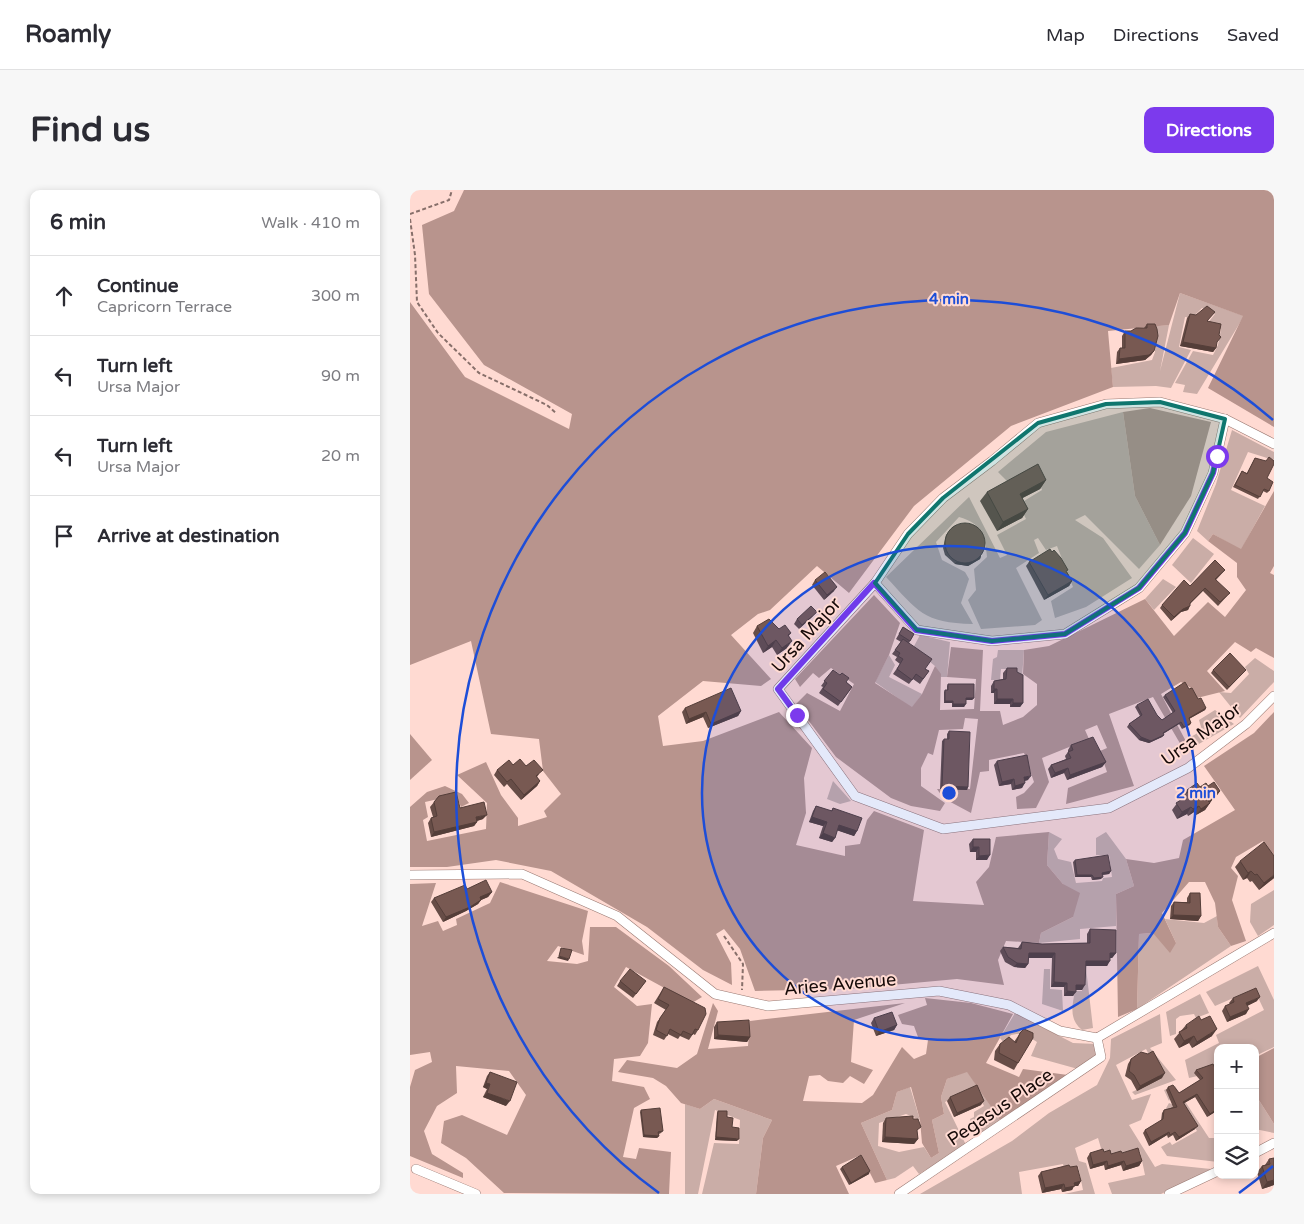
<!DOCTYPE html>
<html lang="en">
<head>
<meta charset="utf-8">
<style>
  :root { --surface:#fff; --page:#f7f7f7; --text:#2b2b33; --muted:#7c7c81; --line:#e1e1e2; --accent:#7c3aed }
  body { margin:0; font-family:"Varela Round",sans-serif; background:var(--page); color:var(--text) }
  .controls { position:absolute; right:15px; bottom:15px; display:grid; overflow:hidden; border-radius:10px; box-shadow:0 2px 8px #0003 }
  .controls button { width:45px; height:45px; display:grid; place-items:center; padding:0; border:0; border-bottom:1px solid var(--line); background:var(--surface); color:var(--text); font:25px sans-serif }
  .stop { position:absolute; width:15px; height:15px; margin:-11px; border:4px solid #7c3aed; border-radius:50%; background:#fff }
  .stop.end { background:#7c3aed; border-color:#fff; box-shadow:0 1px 5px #0008 }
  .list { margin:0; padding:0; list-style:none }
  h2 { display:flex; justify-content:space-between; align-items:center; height:65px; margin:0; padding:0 20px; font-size:21px }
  h2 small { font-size:16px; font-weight:400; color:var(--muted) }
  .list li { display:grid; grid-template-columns:32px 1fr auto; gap:15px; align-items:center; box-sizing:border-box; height:80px; padding:0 20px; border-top:1px solid var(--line) }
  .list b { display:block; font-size:19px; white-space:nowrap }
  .list p { margin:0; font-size:16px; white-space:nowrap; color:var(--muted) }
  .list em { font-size:16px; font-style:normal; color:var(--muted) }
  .icon { flex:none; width:28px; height:28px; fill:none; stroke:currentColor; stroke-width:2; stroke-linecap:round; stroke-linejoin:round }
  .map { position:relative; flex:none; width:864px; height:1004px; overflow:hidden; border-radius:10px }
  header { display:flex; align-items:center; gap:30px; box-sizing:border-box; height:70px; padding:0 25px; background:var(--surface); border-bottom:1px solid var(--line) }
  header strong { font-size:24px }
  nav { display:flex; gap:28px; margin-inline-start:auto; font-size:18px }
  .intro { display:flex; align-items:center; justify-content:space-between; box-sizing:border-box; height:120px; padding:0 30px }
  h1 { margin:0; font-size:35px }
  .button { padding:12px 22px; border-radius:10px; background:var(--accent); color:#fff; font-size:18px; font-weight:700 }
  main { display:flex; gap:30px; padding:0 30px }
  aside { flex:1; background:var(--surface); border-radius:10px; box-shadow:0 2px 8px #0003 }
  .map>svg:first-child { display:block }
</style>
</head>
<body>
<header>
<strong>Roamly</strong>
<nav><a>Map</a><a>Directions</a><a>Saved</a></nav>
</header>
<div class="intro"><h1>Find us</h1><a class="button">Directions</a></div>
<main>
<aside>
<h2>6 min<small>Walk · 410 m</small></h2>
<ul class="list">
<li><svg class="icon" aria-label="ahead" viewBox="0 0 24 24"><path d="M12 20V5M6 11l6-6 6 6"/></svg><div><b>Continue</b><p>Capricorn Terrace</p></div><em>300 m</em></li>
<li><svg class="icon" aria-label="left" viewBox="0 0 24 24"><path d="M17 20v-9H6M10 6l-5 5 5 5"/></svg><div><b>Turn left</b><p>Ursa Major</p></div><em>90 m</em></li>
<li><svg class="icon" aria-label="left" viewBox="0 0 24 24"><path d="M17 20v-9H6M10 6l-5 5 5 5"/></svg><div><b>Turn left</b><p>Ursa Major</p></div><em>20 m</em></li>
<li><svg class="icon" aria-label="arrive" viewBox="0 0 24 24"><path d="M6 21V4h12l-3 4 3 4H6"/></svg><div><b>Arrive at destination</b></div></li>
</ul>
</aside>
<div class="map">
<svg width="864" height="1004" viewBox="0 0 864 1004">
  <rect width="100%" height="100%" fill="#ffdad2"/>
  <g fill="#caada7">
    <path d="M770 103 834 126 787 204 773 202 775 195 765 193 783 161 803 165 808 155 811 139 797 134 805 124 792 118 782 128 775 127 769 157 781 160 761 198 746 196 703 197 701 178 742 170 745 162V136L759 135 750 181Z"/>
    <path d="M713 222 725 306 750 355 729 379 675 325 665 330 693 348 722 388 676 417 645 428 641 411 663 397 647 356 636 360 628 348 624 350 629 363 606 378 632 430 625 435 571 439 558 410 566 400 564 379 577 367C575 344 572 334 549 327L526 352 532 370 555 382 559 389 551 413 563 434C513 433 508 421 476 387L559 307 590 368 597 365 587 345 616 329 609 314 632 300 625 280 598 292 588 282 636 242Z"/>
    <path d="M822 240 864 262V270L838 262 821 300 855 316 831 360 803 344 798 351 787 341 806 294Z"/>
    <path d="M783 348 804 364 781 393 762 375Z"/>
    <path d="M753 389 766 397 744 420 735 409Z"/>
    <path d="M510 445 540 452 537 487H531L525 476 503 458Z"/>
    <path d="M588 460H614L612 488 606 484 605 479H591L590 490H581L583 469 587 467Z"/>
    <path d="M479 465 485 475 479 487 512 504 502 518 465 492Z"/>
    <path d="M845 468 864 481V492L830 528 809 502 821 503 839 484 835 477Z"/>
    <path d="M805 520 824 534 780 559 775 550 786 544V540L791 537 789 530Z"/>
    <path d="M423 591 441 611 430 614 417 609Z"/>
    <path d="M639 642 652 649 644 659 648 669 661 672 666 693 692 691 693 688 702 687 699 665H686V648L696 642 716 669 724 696 706 704V736L670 739V749L629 753 631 743 663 727 653 694 637 675Z"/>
    <path d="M864 700V735L848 746 840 732 841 714Z"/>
    <path d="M807 726 808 737 821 756 727 819 729 744 743 743 766 753 755 729 794 733Z"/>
    <path d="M848 776 864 810V857L845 866V858H808V881L779 888 775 870 809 853 806 845 854 820 844 799 805 816 796 802Z"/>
    <path d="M674 778H676L683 838 672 840C659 829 662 817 665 801H672Z"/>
    <path d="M634 779H640V799L652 800 653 821 632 814Z"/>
    <path d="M790 804 799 823 786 828 784 824 770 826 766 829V844L760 846 756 822Z"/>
    <path d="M605 823 663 853 686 854V866L668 879 621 866 627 852 613 843 601 845 594 853 590 848Z"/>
    <path d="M750 824 752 853 740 858 766 890 725 905 722 902 751 888 736 859 706 875 722 910 741 904 731 930 719 935 745 977 752 974 801 979 751 1004H702L698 993 735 985 730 961 693 965 688 948 665 958 669 971 676 973 685 1004H654L673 1000 668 976 654 978 653 974 609 982 612 1004H510L602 951 639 923 687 895 700 868 701 849Z"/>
    <path d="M557 881 590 930 567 948 560 929 564 927V922L574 916 565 897 535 912 556 955 509 984 503 976 485 988 477 990 451 933 482 920 487 902 500 897 510 930 496 924 469 933 468 956 489 962 514 957 521 968 529 963 522 930 534 924 531 907 537 889Z"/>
    <path d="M765 896 799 948H808V972L757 966 751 957 760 952 762 955 787 941 774 918 755 920 759 913 766 916 761 907 759 911 754 900Z"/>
    <path d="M845 904 864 934V943L845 939Z"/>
    <path d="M304 909 362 930 353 948 346 1004H292L304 953 329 954 330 930 305 920 288 1004H275V914L290 919Z"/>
  </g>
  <g fill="#b8948d">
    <path d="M54 0H864V237L798 198 833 126 770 103 759 135 698 141 703 197 601 236 504 316 439 403 407 376 360 420 348 424 321 445 361 489 351 496 293 491 248 526 253 556 293 551 369 522 402 558 394 588 396 623 386 655 435 666V656L450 654 457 630 464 621 514 640 503 711 574 715 566 692 579 677 586 647 639 642 637 675 653 694 670 703 663 727 631 743 629 753 596 751 588 770 594 795 547 789 438 799 345 801 330 759 314 739 306 744 321 773 322 795 293 780 237 737 141 681 86 670 37 677H0V617L17 602 35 596 52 604 59 613 51 617 46 605 15 612 18 627 13 630 17 651 76 639 77 613 47 585 76 572 91 605 108 628V636L137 627 134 621 151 604 133 581 129 549 81 544 61 451 0 475V112L55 187 159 239 162 224 74 175 19 104 12 35 44 21Z"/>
    <path d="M740 218 801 232 781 306 750 355 725 306 713 222Z"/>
    <path d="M864 301V376L860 383 864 385V468L846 458 841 462 825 452 797 481 815 501 787 508 781 498 771 492 751 504 780 559 775 562 743 507 699 524 724 596 656 614 658 598 697 582 690 561 697 558 687 535 675 540 679 549 632 568 639 592 626 618 607 619 606 607 614 603 624 592 614 563 579 570V581L570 582 561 623 533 608 527 599H560L568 529 555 528 553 539 529 540 523 565 518 563 511 578V596L535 613 530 621 501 616 481 608 426 567 386 514 397 503 430 521 444 494 421 478 409 488 403 483 390 497 385 489 464 405 490 433 479 465 465 493 502 517 512 504 525 476 531 484 530 520 564 519 566 489 537 487 541 457 573 460 570 521H590L593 535 613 527 627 515V494L613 484 614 460 639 456 735 409 764 446 798 412 815 427 836 400 827 387V373L798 351 803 344 831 359Z"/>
    <path d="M864 522V667L853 651 826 667 821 678 828 686 822 710 836 751 821 756 808 737 805 713 795 692H779L752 723 766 753 760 763 743 743 729 744 727 819 708 827 706 704 724 696 716 669 744 673 769 668 773 650 825 620 794 576 844 543Z"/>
    <path d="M0 544 22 570 0 590Z"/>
    <path d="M90 692 178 721 172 751 174 765 148 756 137 771 167 774 178 771 180 737H206L259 776 292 807 282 813 216 777 204 797 227 816 242 814 238 853 230 866 204 869 202 891 234 897 240 909 224 918 213 967 226 969 229 958 261 962 259 1004 94 1003 56 968 31 953 34 931 52 925 97 945 116 905 99 881 46 876 47 903 27 916 14 941 22 964 53 983V988L0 966V897L5 880 22 872 20 862 0 865V694L26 693 12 736 28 731 33 741 47 735 46 729 80 713Z"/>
    <path d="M515 808 561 813 603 824 576 873 609 887 613 879 658 885 590 930 557 882 537 889 531 907 534 924 522 930 529 963 521 968 512 953 510 930 501 897 487 902 482 920 451 933 477 990 465 993 451 965 426 976 439 1004H346L353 948 362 930 304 909 290 919 271 913 256 896 243 888 208 882 217 870 267 878 287 864 303 813 308 821 298 859 338 856 340 831 495 813 444 830 441 872 463 880 454 894 440 886 433 893 418 891 410 885 399 886 393 911 452 913 463 905 492 857 504 869 516 864 518 850 508 847 504 836 492 834 488 825 517 815Z"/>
    <path d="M864 858V934L845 904V868Z"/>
  </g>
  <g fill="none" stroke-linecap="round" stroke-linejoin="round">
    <g stroke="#997871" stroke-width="10">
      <g id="street">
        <path d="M864 254 815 229 750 212 696 214 628 233 582 271 533 308 498 344 465 393 368 499 445 606 533 639 699 618 778 578 836 534 864 506"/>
        <path d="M465 393 507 440 582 451 655 444 729 398 775 343 803 283 815 229"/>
        <path d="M0 685 112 684 207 726 305 804 358 816 529 801 599 815 650 841 687 848 864 743"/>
        <path d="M845 963 864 953"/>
        <path d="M6 979 66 1004"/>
        <path d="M489 1004 691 867 687 848"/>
        <path d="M759 1004 808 981"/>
      </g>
    </g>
    <g stroke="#876f6a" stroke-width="2" stroke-dasharray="4 2.5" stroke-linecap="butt">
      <path d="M0 24 39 10 42 0"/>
      <path d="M0 29 5 65 7 112 28 143 69 183 137 215 146 223"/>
      <path d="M314 746 333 774 332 800"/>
    </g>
    <use href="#street" stroke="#fff" stroke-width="9"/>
  </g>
  <g fill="#674d47">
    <path d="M780 124 798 131 806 158 803 162 770 156 777 128Z"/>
    <path d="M737 134 744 161 741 165 735 170 706 174 707 162 710 158H712V146L715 141H721L734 138Z"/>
    <path d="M845 268 857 288 859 301 857 303 853 301 848 309 823 297 832 281 837 283Z"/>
    <path d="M636 290 630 299 612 308 618 319 612 328 587 341 570 311 577 302Z"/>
    <path d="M538 343 571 366 570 369 558 376 545 374 535 365 533 358 536 345Z"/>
    <path d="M619 372 657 382 662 391 659 396 634 410 616 376Z"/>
    <path d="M815 380 806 390 817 406 808 416 793 401 780 414 778 420 771 422 761 431 750 418 752 415Z"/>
    <path d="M405 390 424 401 414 410 402 395Z"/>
    <path d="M403 426 389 439 384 434 387 429Z"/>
    <path d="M347 436 369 439 381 443 378 447 377 458 367 465 362 457 353 463 343 443Z"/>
    <path d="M493 437 504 444 499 453 515 479 519 481 510 494 503 489 499 494 483 484 490 474 485 470 487 467 482 464 491 452 486 449Z"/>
    <path d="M597 478 607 482 613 513 610 517H600V514H584V503H581V496L584 491 593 489V483Z"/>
    <path d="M423 480 442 497 428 516 409 503 413 497 411 496Z"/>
    <path d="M803 480H836L817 500 801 483Z"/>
    <path d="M538 494 564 508 562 510H556L554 517H542V513H534V502L535 500H537V496Z"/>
    <path d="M779 499 796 518 795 520 779 529 781 533 780 535 772 539 769 534 753 544 754 545 752 547 739 553 729 550 717 537 719 534 730 526 725 517 727 515 747 525 752 530 763 523 753 507 755 505Z"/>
    <path d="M275 518 331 521 328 526 298 538 293 527 276 534 272 522Z"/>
    <path d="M539 541 558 597 557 600 530 599 532 551 534 549H537V544Z"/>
    <path d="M661 555 696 572 692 577 657 590 654 583 641 588 638 579 641 575 656 569 655 566 658 562V560Z"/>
    <path d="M587 571 618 590 614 591 612 598 602 600 601 594 589 596 584 575Z"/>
    <path d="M103 575 116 576 129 584 127 587 130 591 127 596 111 610 97 594 94 597 84 585 87 580Z"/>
    <path d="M798 596 810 601 805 608 802 610 795 620 786 625 784 622 778 626 777 624 767 629 762 620 777 600Z"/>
    <path d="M29 606 50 618 73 629 67 631V632L64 636 21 647 18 633 21 628 23 627 20 617Z"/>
    <path d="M406 616 421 621 423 618 447 641 444 646 427 640 425 648 422 652 409 648 413 636 399 632 403 621Z"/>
    <path d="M563 649H580L577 670H566V662H560L559 654Z"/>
    <path d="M665 670 701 681 699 684 692 685 691 689 682 690 681 687H665L663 672Z"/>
    <path d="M830 671 864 688 849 700 842 691 840 692 837 688 833 690 825 677Z"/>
    <path d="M57 699 82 702 78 707 71 710 68 714 56 721 33 732 21 712 24 708Z"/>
    <path d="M780 703 791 726 788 731 760 729 761 716 764 712H777V708Z"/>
    <path d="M680 739 706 763 702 768H700L697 776H676L672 800H666L663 806H654V797H641L642 768H619L618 774 615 778 604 777 595 772 590 761 593 757 608 758 612 752 632 754 677 753V744Z"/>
    <path d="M210 791H236L223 808 207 796Z"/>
    <path d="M254 797 288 840 285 845 283 844 279 850 270 846 268 849 258 844 254 850 243 845 247 832 256 820 244 813Z"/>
    <path d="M823 808 847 811 837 816 836 824 817 832 812 821 815 816 820 814 819 813Z"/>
    <path d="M464 828 487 835 484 840 466 846 461 833Z"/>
    <path d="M307 832 340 847 337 852 304 849V837Z"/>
    <path d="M776 835 802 846 782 858 779 853 769 858 764 849Z"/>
    <path d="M610 843 608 873 604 880 584 870 585 861 590 854 604 852Z"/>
    <path d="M721 869 752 888 727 901 721 890 715 886 718 874Z"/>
    <path d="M786 880 808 884V926L805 922 797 927 785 907 774 913 785 939 766 951 763 945 758 948 757 945 739 956 733 943 735 940 751 931 752 923 754 920 763 917 756 900 758 897 769 903 790 890 784 883Z"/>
    <path d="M80 882 96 916 73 907 77 899 73 897 77 886Z"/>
    <path d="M540 907 571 915 544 927 537 911Z"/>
    <path d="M231 920 253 941 251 943 249 944V946L247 948 233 947 230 922Z"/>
    <path d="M308 921 317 927 322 937 327 951 305 950 307 923Z"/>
    <path d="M476 928 503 929 507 942 508 949 504 954 472 952 473 933Z"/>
    <path d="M694 962 701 964 712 963 732 971 729 976 713 981 711 975 695 980 694 975 680 979 677 968 680 963Z"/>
    <path d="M859 969 864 995 852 999 847 982 852 976 855 975Z"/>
    <path d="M432 977 459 984 439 995 430 979Z"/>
    <path d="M660 977 671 991 668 996H664L662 1000 652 1002 651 999 632 1003 628 986 631 982Z"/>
  </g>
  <g fill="#543e39">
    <path d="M773 152 806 158 803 162 770 156Z"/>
    <path d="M744 161 741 165 735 170 706 174 709 169Z"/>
    <path d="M636 290 630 299 603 313 610 304Z"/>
    <path d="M618 319 612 328 587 341 593 332Z"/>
    <path d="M571 366 570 369 558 376 545 374 546 372Z"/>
    <path d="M662 391 659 396 634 410 638 405Z"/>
    <path d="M427 397 424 401 414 410 417 405Z"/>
    <path d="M780 416 778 420 771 422 761 431 764 427 773 419Z"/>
    <path d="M407 422 403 426 389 439 392 435Z"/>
    <path d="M366 450 362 457 353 463 358 456Z"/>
    <path d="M382 451 377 458 367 465 372 458Z"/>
    <path d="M584 499H587L584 503H581Z"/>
    <path d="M556 508H564L562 510H554Z"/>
    <path d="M587 509H603L600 514H584Z"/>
    <path d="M535 511H543L542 513H534Z"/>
    <path d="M603 513H613L610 517H600Z"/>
    <path d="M543 514H556L554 517H542Z"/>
    <path d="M796 518 795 520 777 530 779 528Z"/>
    <path d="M331 521 328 526 298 538 301 534Z"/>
    <path d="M296 522 293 527 276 534 279 529Z"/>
    <path d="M771 532 769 534 751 545 753 543Z"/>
    <path d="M754 545 752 547 739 553 729 550 731 547Z"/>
    <path d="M696 572 692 577 657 590 660 585Z"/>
    <path d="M658 578 654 583 641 588 645 583Z"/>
    <path d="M621 586 618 590 610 592 614 587Z"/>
    <path d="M604 589 601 594 589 596 592 592Z"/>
    <path d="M130 591 127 596 111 610 114 605Z"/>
    <path d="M615 593 612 598 602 600 605 596Z"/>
    <path d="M532 596 558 597 557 600 530 599Z"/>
    <path d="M810 601 805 608 802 610 795 620 786 625 791 619 802 606Z"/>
    <path d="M789 616 784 622 778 626 783 619Z"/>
    <path d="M781 617 777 624 767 629 772 622Z"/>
    <path d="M77 625 73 629 63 632 66 627Z"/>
    <path d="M402 627 417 632 413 636 399 632Z"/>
    <path d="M67 632 64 636 21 647 24 642Z"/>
    <path d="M429 635 447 641 444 646 426 640Z"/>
    <path d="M413 643 425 648 422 652 409 648Z"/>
    <path d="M563 657H569L566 662H560Z"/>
    <path d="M580 665 577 670H566L569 666Z"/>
    <path d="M701 681 699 684 691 685 692 683Z"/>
    <path d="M841 681 837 688 833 690 838 683Z"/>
    <path d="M667 685H682L681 687H665Z"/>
    <path d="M864 685V688L849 700 854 693Z"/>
    <path d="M693 687 691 689 682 690 684 688Z"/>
    <path d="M82 702 78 707 71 710 68 714 56 721 33 732 36 727 70 707Z"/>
    <path d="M763 725 791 726 788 731 760 729Z"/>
    <path d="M619 763H645L642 768H616Z"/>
    <path d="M700 763H706L702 768H697Z"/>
    <path d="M149 766 159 769 158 771 147 768Z"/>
    <path d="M676 771H700L697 776H673Z"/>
    <path d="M607 773 618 774 615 778 604 777Z"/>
    <path d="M644 792 657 793 654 797H641Z"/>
    <path d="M666 795H675L672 800H663Z"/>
    <path d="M657 801 666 802 663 806H654Z"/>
    <path d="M850 807 847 811 833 818 836 813Z"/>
    <path d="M839 819 836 824 817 832 820 827Z"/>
    <path d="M487 835 484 840 466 846 469 842Z"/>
    <path d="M807 839 802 846 782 858 787 852Z"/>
    <path d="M308 845 340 847 337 852 304 849Z"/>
    <path d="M784 846 779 853 769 858 774 851Z"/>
    <path d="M755 883 752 888 727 901 730 896Z"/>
    <path d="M76 893 80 894 77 899 73 897Z"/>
    <path d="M77 903 100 911 96 916 73 907Z"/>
    <path d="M787 904 785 907 771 915 773 912Z"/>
    <path d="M574 911 571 915 544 927 547 923Z"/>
    <path d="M807 919 805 922 797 927 800 924Z"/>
    <path d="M788 936 785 939 766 951 769 947Z"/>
    <path d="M759 942 757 945 739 956 741 952Z"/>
    <path d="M234 945 249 946 247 948 233 947Z"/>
    <path d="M306 947 329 949 327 951 305 950Z"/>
    <path d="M475 947 508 949 504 954 472 952Z"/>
    <path d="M697 971 694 975 680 979 683 975Z"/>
    <path d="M714 971 711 975 695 980 698 976Z"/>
    <path d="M732 971 729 976 713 981 716 976Z"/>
    <path d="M460 981 459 984 439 995 441 993Z"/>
    <path d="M864 990V995L852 999 857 992Z"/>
    <path d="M671 991 668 996H664L662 1000 652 1002 655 998 664 993Z"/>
    <path d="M654 994 651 999 632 1003 635 998Z"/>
  </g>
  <g fill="#785952" stroke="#543e39">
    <path d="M797 116 805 122 797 131 811 134 809 145 811 147 807 152 806 158 773 152 780 124 786 125Z"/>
    <path d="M737 134H745L747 139 748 146 744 161 739 165 709 169 710 158H715V141H721L726 138H737Z"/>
    <path d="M859 267 864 271V274L857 288 863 292 859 301 854 299 850 307 825 295 832 281 837 284 845 268 856 271Z"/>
    <path d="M628 274 636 290 610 304 618 319 593 332 577 302Z"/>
    <circle cx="555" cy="353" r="20"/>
    <path d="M640 359 642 362 644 360 651 368 658 380 656 381 662 391 638 405 619 372Z"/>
    <path d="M805 370 815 380 805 389 820 403 810 412 795 398 780 413V416L773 419 764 427 752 415 774 390 780 396Z"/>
    <path d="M415 382 427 397 417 405 405 390Z"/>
    <path d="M401 416 407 422 392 435 387 429Z"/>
    <path d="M359 429 369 439 375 435 381 443 378 445 382 451 372 458 366 450 358 456 347 436Z"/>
    <path d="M493 437 504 444 500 451 489 444Z"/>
    <path d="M493 449 522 469 515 479 519 481 513 489 506 484 502 490 487 479 493 469 488 466 490 463 485 460Z"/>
    <path d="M820 463 836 480 819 497 803 480Z"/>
    <path d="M597 478H607V482L613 485V513H603V509H587V499H584V491L596 489Z"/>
    <path d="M423 480 430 485 432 483 439 488 436 492 442 497 431 512 413 499 417 493 414 491Z"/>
    <path d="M775 492 779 499 782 498 788 509 791 508 796 518 779 528 781 533 774 537 771 532 753 543 754 545 741 551 731 547 719 534 732 525 727 515 738 509 747 525 752 530 765 521 755 505Z"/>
    <path d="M538 494H564V508H556V514H543V511H535V500H538Z"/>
    <path d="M321 498 331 521 301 534 296 522 279 529 275 518Z"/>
    <path d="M539 541 560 542 558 597 532 596 534 549H539Z"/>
    <path d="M683 547 696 572 660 585 658 578 645 583 641 575 661 568 658 562 663 560 661 555Z"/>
    <path d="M617 565 621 586 614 587 615 593 605 596 604 589 592 592 587 571Z"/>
    <path d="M110 569 116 576 124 570 133 580 126 586 130 591 114 605 101 589 97 592 87 580 99 570 103 575Z"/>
    <path d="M804 592 810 601 802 606 804 607 798 611 800 613 791 619 789 616 783 619 781 617 772 622 766 613 774 608 772 606 778 602 777 600 787 593 790 597 796 593 798 596Z"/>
    <path d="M46 602 50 618 74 612 77 625 66 627 67 632 24 642 21 628 27 626 24 612 29 606Z"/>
    <path d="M406 616 422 621 423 618 452 628 447 641 429 635 425 648 413 643 417 632 402 627Z"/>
    <path d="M563 649H580V665L569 666V657H563Z"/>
    <path d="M854 652 864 666V685L854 693 847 684 845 685 841 681 838 683 830 671Z"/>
    <path d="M698 665 701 681 692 683 693 687 684 688 682 685H667L665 670Z"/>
    <path d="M76 690 82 702 70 707 71 710 60 717 36 727 24 708 55 695 57 699Z"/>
    <path d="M780 703H790L791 726 763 725 764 712 780 713Z"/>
    <path d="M680 739 706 740V763H700V771H676L675 795H666V802L657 801V793L644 792 645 763H619L618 774 607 773 598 767 593 757 611 759 612 752 632 754 680 753Z"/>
    <path d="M151 758 162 760 159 769 149 766Z"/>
    <path d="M220 779 236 791 226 804 210 791Z"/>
    <path d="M254 797 295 818 296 824 288 840 285 839 282 845 273 841 271 845 260 839 257 846 246 840 250 828 259 815 248 809Z"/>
    <path d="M846 798 850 807 836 813 839 819 820 827 815 816 824 812 823 808Z"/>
    <path d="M482 822 487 835 469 842 464 828Z"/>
    <path d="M789 826 791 830 800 826 807 839 787 852 784 846 774 851 769 842 777 838 776 835Z"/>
    <path d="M339 830 340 847 308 845 307 832Z"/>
    <path d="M614 839 623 843V848L608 873 589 863 590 854 599 847 606 853 610 843Z"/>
    <path d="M743 861 755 883 730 896 724 885 719 881 721 869 731 862 738 864Z"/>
    <path d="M803 874 808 884V920L807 919 800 924 787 904 773 912 788 936 769 947 765 942 760 945 759 942 741 952 735 940 753 929 754 920 767 917 758 897 763 895 769 903 793 888 786 880Z"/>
    <path d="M80 882 107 892 100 911 77 903 80 894 76 893Z"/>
    <path d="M567 895 574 911 547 923 540 907Z"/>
    <path d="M250 918 253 941 248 942 249 946 234 945 231 920Z"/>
    <path d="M308 921H317V927L323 928 322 937 329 938V949L306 947Z"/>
    <path d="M503 926V929H508L511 937 507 940 508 949 475 947 476 928Z"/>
    <path d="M728 958 732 971 716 976 714 971 698 976 697 971 683 975 680 963 693 959 694 962 700 960 701 964 711 961 712 963Z"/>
    <path d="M451 965 460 981 441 993 432 977Z"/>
    <path d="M864 968V990L857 992 852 976 860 974 859 969Z"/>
    <path d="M659 975 660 977 667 976 671 991 664 993 665 996 655 998 654 994 635 998 631 982Z"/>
  </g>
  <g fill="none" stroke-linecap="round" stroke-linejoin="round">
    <path stroke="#7c3aed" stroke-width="6" d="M387 525 368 499 464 393 506 440 582 451 655 444 729 398 775 343 803 283 807 266"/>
  </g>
  <path fill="#0f766e" fill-opacity="0.2" stroke="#0f766e" stroke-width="4" stroke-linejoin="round" d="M750 212 815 229 803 283 775 343 729 398 655 444 582 451 507 440 465 393 498 344 533 308 628 233 696 214Z"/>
  <circle cx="539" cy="603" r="247" fill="#1d4ed8" fill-opacity=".12"/>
  <g fill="none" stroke="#1d4ed8" stroke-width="2.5">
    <circle cx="539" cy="603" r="247"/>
    <path d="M863 976A494 494 0 0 1 829 1003M249 1003A494 494 0 1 1 863 230"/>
  </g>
  <g text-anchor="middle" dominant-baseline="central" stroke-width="4" stroke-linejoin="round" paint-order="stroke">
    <g font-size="18" fill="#150907" stroke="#ffdad2">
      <text transform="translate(396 445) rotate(-48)">Ursa Major</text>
      <text transform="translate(791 544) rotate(-36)">Ursa Major</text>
      <text transform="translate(430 794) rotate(-5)">Aries Avenue</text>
      <text transform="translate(590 917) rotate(-34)">Pegasus Place</text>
    </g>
  </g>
  <circle cx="539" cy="603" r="8" fill="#1d4ed8" stroke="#ffdad2" stroke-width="2.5"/>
  <g font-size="15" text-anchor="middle" font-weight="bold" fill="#1d4ed8" stroke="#ffdad2" stroke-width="4" stroke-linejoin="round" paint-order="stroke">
    <text x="539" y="114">4 min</text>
    <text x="786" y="608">2 min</text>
  </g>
</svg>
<div class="controls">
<button>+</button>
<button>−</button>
<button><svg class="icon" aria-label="layers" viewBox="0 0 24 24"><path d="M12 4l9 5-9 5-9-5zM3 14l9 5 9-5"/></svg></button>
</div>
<div class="stop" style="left:807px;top:266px"></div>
<div class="stop end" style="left:387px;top:525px"></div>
</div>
</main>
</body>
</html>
